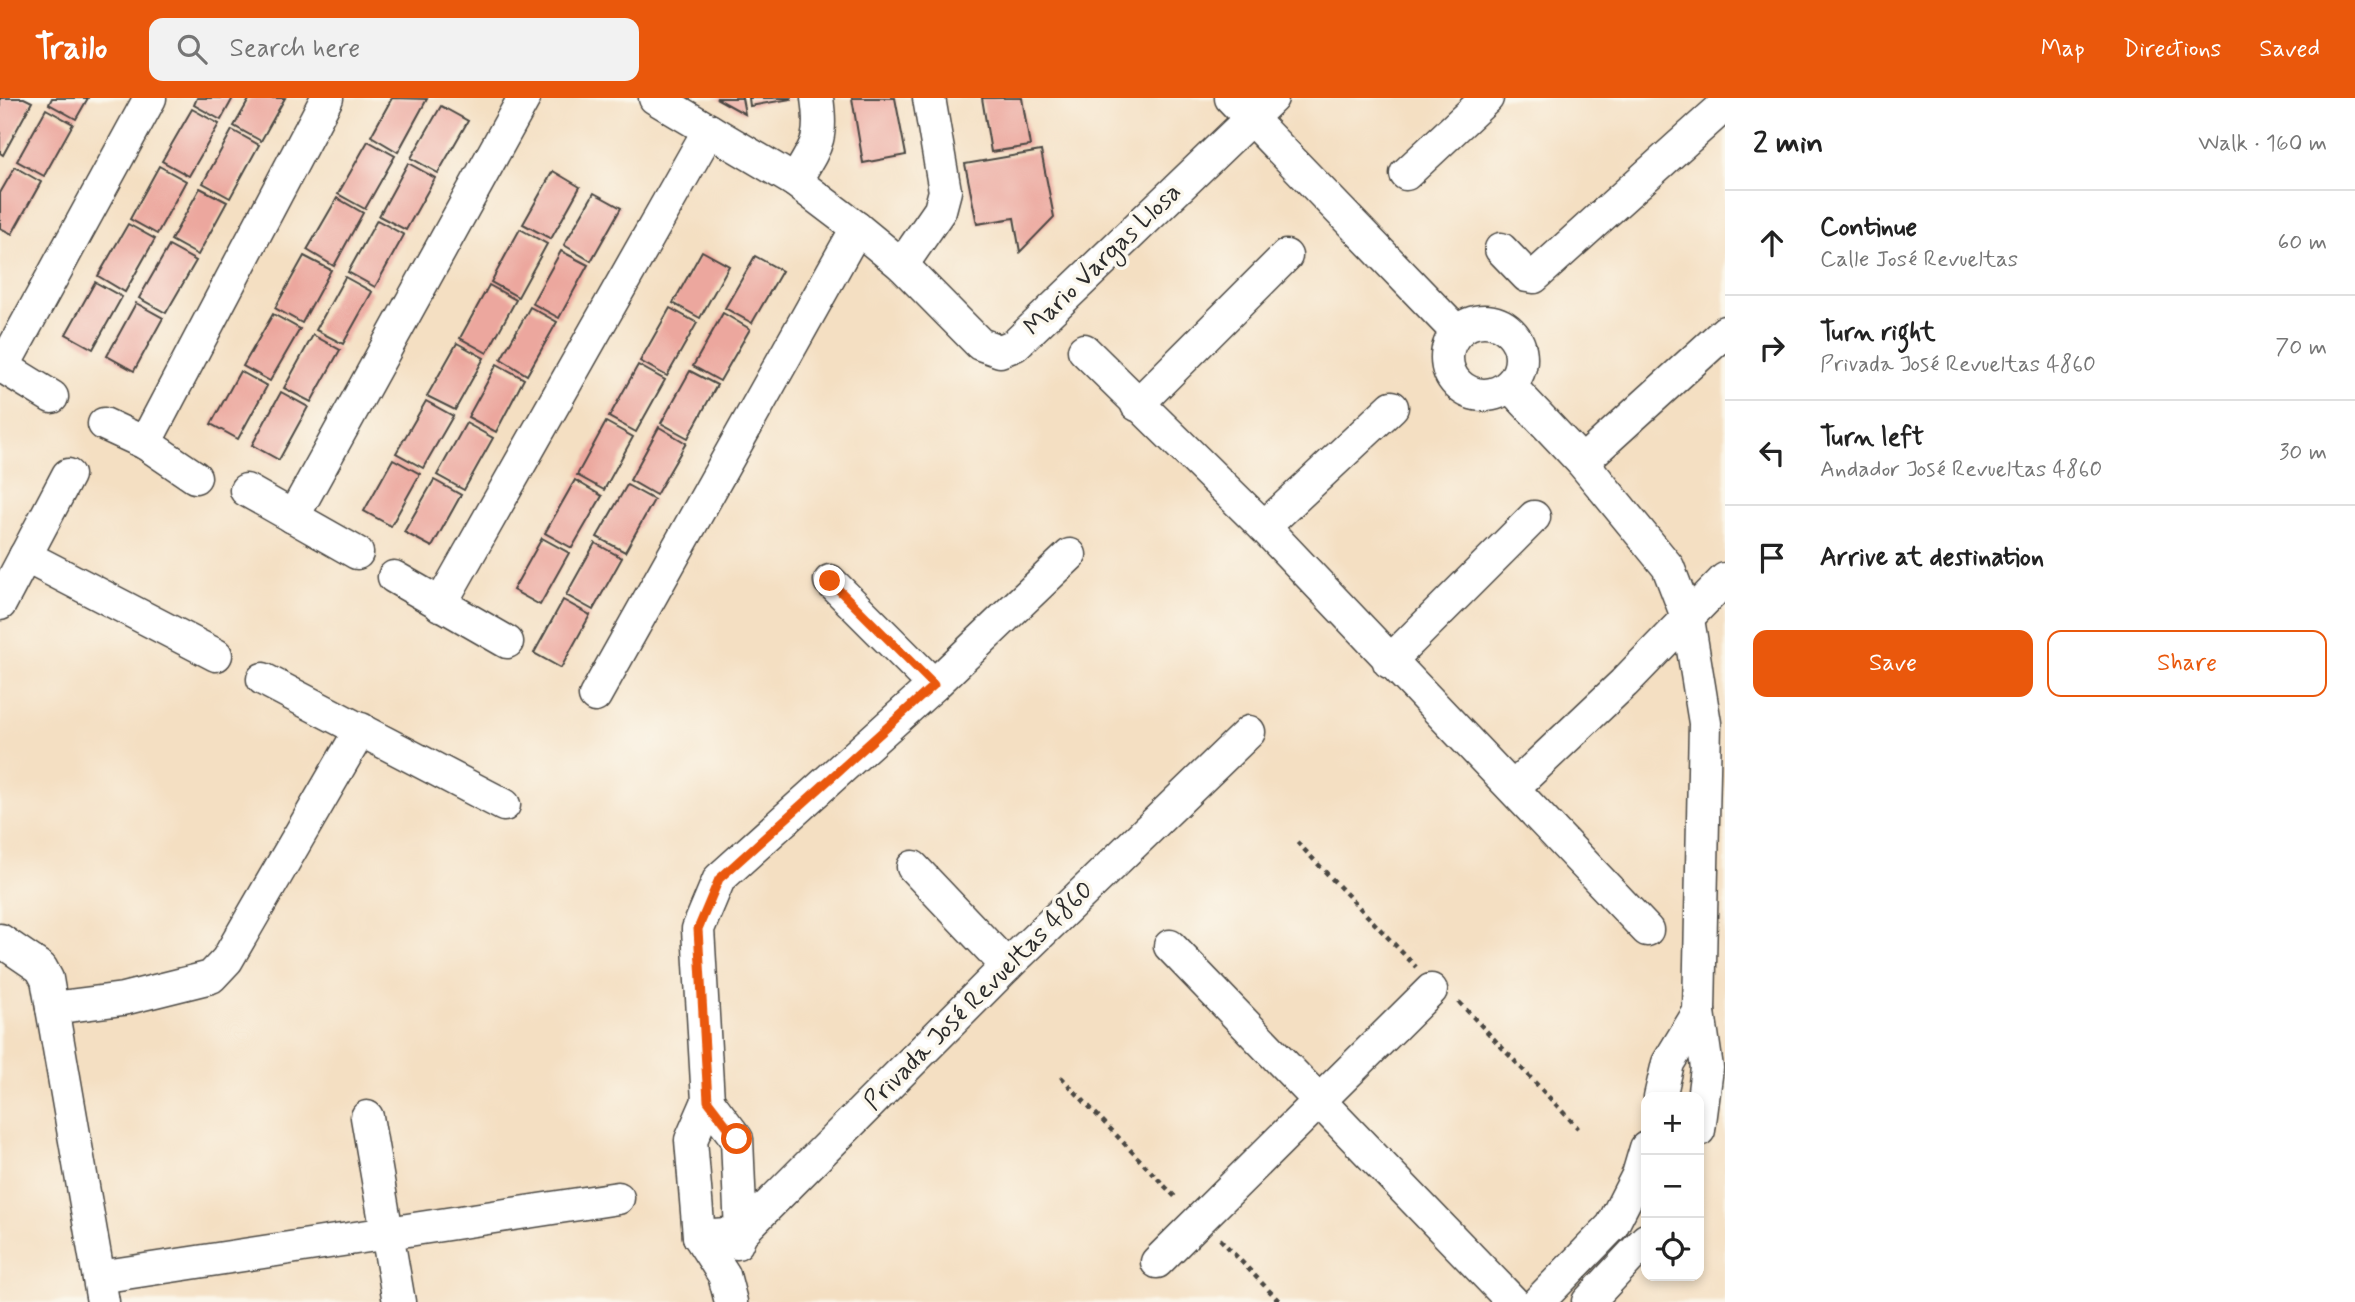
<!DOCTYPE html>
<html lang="en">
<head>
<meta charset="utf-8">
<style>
  :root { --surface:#fff; --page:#f2f2f2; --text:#222; --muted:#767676; --line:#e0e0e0; --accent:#ea580c }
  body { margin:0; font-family:Mynerve,sans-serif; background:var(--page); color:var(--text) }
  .controls { position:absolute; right:21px; bottom:21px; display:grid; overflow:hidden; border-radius:14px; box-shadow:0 4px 10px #0003 }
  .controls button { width:63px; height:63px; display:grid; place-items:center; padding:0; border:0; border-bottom:2px solid var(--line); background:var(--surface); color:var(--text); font:35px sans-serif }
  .stop { position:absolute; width:21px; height:21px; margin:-16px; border:5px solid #ea580c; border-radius:50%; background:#fff }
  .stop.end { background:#ea580c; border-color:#fff; box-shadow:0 2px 7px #0008 }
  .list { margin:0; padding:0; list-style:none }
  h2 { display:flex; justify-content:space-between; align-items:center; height:91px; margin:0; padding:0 28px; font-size:30px }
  h2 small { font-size:23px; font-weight:400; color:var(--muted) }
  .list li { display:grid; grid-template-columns:46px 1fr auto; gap:21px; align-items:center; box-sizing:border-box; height:105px; padding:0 28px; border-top:2px solid var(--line) }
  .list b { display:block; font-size:26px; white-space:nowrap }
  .list p { margin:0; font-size:23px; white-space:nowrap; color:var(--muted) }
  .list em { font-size:23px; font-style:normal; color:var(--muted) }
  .actions { display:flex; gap:14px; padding:21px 28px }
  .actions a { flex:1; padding:16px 0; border:2px solid var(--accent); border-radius:14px; text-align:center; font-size:24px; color:var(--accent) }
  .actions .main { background:var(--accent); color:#fff }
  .icon { flex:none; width:38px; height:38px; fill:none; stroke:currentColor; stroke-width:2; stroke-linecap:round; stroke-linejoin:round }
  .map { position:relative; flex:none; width:1725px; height:1204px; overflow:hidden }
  header { display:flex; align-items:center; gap:42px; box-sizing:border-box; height:98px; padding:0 35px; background:var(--accent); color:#fff }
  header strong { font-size:33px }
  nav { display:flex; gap:38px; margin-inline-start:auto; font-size:24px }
  .search { width:490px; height:63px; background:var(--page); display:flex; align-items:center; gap:18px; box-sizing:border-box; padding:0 24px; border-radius:14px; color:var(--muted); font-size:26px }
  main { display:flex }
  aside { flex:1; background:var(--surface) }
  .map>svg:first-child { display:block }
</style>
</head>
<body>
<header>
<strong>Trailo</strong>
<div class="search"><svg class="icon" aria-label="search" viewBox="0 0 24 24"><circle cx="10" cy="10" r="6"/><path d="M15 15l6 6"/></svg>Search here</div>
<nav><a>Map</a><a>Directions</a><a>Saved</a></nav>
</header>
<main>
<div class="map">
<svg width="1725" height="1204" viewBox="0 0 1725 1204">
  <rect width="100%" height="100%" fill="#fbf7ec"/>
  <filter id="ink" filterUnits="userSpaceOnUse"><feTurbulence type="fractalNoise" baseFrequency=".0143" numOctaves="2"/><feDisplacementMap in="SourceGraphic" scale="14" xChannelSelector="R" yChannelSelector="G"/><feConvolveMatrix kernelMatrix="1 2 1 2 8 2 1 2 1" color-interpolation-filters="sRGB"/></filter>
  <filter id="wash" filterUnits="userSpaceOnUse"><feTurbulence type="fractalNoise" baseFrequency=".00686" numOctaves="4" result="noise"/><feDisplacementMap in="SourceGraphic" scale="28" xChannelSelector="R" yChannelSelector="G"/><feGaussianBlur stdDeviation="1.57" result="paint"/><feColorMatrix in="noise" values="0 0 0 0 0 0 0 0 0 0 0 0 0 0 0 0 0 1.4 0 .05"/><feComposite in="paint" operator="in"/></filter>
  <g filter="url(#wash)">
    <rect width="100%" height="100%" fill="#f4dfc2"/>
    <g id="blocks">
      <g fill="#eca79e">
        <path d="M0 0H24L32 4 3 57 0 55Z"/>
        <path d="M52 0H88L76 21 49 6Z"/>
        <path d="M197 0H233L221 22 194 7Z"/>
        <path d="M250 0H285L261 43 234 28Z"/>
        <path d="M392 0 427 1 398 54 371 38Z"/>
        <path d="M716 0H742L745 16Z"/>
        <path d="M749 0H791V1L750 8Z"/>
        <path d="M852 0H895L906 57 863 65Z"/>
        <path d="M982 0H1022L1030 48 991 54Z"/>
        <path d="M441 8 468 23 438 75 411 60Z"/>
        <path d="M46 11 73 26 44 78 17 63Z"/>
        <path d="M192 11 219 26 189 78 162 63Z"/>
        <path d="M232 32 259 47 230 100 203 85Z"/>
        <path d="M368 43 395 58 365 111 338 96Z"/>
        <path d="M1041 53 1054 119 1020 154 1014 120 977 126 965 66Z"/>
        <path d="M408 65 435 80 406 132 379 118Z"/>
        <path d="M159 68 186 83 157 136 130 121Z"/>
        <path d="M15 69 41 84 12 136 0 130V95Z"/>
        <path d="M553 73 580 89 551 141 523 126Z"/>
        <path d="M200 90 227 104 198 157 171 142Z"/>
        <path d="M594 95 621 110 591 163 564 147Z"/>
        <path d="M337 100 363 115 334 168 307 152Z"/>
        <path d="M377 122 404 137 375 189 348 174Z"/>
        <path d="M128 126 155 141 125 194 98 178Z"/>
        <path d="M520 131 547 146 518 199 491 184Z"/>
        <path d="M169 148 196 163 166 215 139 200Z"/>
        <path d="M561 153 588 167 559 220 532 205Z"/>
        <path d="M702 153 729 168 700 220 673 205Z"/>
        <path d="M304 158 331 172 302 225 275 210Z"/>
        <path d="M755 158 782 173 752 225 725 210Z"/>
        <path d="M345 179 372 194 343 246 316 232Z"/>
        <path d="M95 184 122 199 93 251 66 236Z"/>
        <path d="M489 187 516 202 487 255 460 240Z"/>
        <path d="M136 205 163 220 134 273 107 258Z"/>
        <path d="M530 209 557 224 527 277 501 261Z"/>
        <path d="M670 210 697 225 667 278 640 263Z"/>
        <path d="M723 215 750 231 720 283 693 268Z"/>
        <path d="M273 216 300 231 270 283 243 268Z"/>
        <path d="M313 237 340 252 311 304 284 290Z"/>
        <path d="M457 245 484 260 455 312 427 298Z"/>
        <path d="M497 266 524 281 496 334 468 319Z"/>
        <path d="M638 267 665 282 636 334 609 319Z"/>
        <path d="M240 273 267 288 238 341 211 326Z"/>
        <path d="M690 273 717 287 688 340 661 325Z"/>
        <path d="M281 294 308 309 279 362 252 347Z"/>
        <path d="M426 303 453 318 423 370 396 355Z"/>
        <path d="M606 324 633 339 604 392 577 377Z"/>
        <path d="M466 325 493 340 464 392 437 377Z"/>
        <path d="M659 329 686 345 656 397 630 382Z"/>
        <path d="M393 361 420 376 391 428 364 413Z"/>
        <path d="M434 382 461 397 432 449 404 434Z"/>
        <path d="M575 382 602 398 572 450 545 435Z"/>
        <path d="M627 387 654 402 625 454 597 439Z"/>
        <path d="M542 440 569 455 540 507 513 492Z"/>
        <path d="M595 445 622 460 593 512 566 497Z"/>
        <path d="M563 502 590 517 561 570 534 555Z"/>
      </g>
    </g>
  </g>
  <g filter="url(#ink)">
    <use href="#blocks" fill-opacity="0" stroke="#494642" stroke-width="2"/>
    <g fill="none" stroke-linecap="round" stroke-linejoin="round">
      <g stroke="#494642" stroke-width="35">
        <g id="minor">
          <path d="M655 0 795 83 857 130 902 167 980 246 1000 253 1015 247 1272 0"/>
          <path d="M1231 0 1456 233"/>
          <path d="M1406 76 1487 0"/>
          <path d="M795 83C816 48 823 43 817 0"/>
          <path d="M1501 151 1527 178 1534 179 1725 7"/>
          <path d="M902 167 940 112 945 93 929 0"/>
          <circle cx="1484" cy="260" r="37"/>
          <path d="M1084 252 1264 429 1647 832"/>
          <path d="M0 267 52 299"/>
          <path d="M3 269 150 0"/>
          <path d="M1510 288 1582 364 1668 469 1688 521 1705 625 1699 914 1707 970 1699 1032"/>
          <path d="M1137 307 1286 158"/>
          <path d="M104 326 145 345 195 379"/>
          <path d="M145 345 327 0"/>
          <path d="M1582 364 1725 234"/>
          <path d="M246 392 357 455"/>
          <path d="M293 419 524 0"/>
          <path d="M1264 429 1392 309"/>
          <path d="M25 458 216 557"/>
          <path d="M394 479 507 544"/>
          <path d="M830 483 934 587"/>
          <path d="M0 506 68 377"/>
          <path d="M440 507 709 32"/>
          <path d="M1389 564 1534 419"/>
          <path d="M263 581 504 707"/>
          <path d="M595 598 857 130"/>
          <path d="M1513 690 1624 585 1725 481"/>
          <path d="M913 769 1007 868"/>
          <path d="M0 842 41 870 47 881 103 1204"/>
          <path d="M1170 848 1513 1204"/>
          <path d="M52 910 123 901 211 879 227 862 361 631"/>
          <path d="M1660 999 1668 965 1699 914"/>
          <path d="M708 1003 737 1041 741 1135 737 1145"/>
          <path d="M367 1019 399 1204"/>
          <path d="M699 1138 741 1135 1007 868 1249 634"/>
          <path d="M1157 1164 1431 892"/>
          <path d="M99 1179 618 1100"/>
          <path d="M731 1204 724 1177 699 1138 691 1042 708 1003 698 831 719 781 934 587 1070 457"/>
          <path d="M1538 1204 1612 1128 1638 1077 1646 1050"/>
          <path d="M1588 1204 1646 1142"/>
        </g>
      </g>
      <g stroke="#494642" stroke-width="4.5" stroke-dasharray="5 5" stroke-linecap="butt">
        <path d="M1297 744 1416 869"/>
        <path d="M1459 904 1578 1030"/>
        <path d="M1061 979 1178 1102"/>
        <path d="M1220 1141 1280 1204"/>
      </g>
      <use href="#minor" stroke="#fff" stroke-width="32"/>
    </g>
  </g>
  <g fill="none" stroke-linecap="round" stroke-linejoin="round" filter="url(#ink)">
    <path stroke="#ea580c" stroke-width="9" d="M737 1041 708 1003 698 831 719 781 934 587 830 483"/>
  </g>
  <g text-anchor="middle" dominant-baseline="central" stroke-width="7" stroke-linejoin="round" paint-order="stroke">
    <g font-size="26" fill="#2b2b2b" stroke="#fbf7ec">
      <text transform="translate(1103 162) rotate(-44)">Mario Vargas Llosa</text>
      <text transform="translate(979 898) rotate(-45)">Privada José Revueltas 4860</text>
    </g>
  </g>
</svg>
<div class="controls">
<button>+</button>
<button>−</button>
<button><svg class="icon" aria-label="locate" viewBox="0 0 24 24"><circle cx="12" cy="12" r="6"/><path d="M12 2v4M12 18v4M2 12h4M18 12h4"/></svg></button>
</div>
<div class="stop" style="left:737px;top:1041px"></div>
<div class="stop end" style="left:830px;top:483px"></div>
</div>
<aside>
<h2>2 min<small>Walk · 160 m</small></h2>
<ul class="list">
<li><svg class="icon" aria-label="ahead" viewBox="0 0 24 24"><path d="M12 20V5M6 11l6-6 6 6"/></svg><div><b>Continue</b><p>Calle José Revueltas</p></div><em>60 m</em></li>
<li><svg class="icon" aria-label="right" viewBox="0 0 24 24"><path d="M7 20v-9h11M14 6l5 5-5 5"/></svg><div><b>Turn right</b><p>Privada José Revueltas 4860</p></div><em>70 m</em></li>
<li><svg class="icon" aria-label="left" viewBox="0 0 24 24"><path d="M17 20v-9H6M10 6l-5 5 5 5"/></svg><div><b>Turn left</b><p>Andador José Revueltas 4860</p></div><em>30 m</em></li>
<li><svg class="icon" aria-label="arrive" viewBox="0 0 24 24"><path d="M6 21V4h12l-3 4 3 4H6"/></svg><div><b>Arrive at destination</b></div></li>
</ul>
<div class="actions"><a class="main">Save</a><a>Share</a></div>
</aside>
</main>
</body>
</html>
